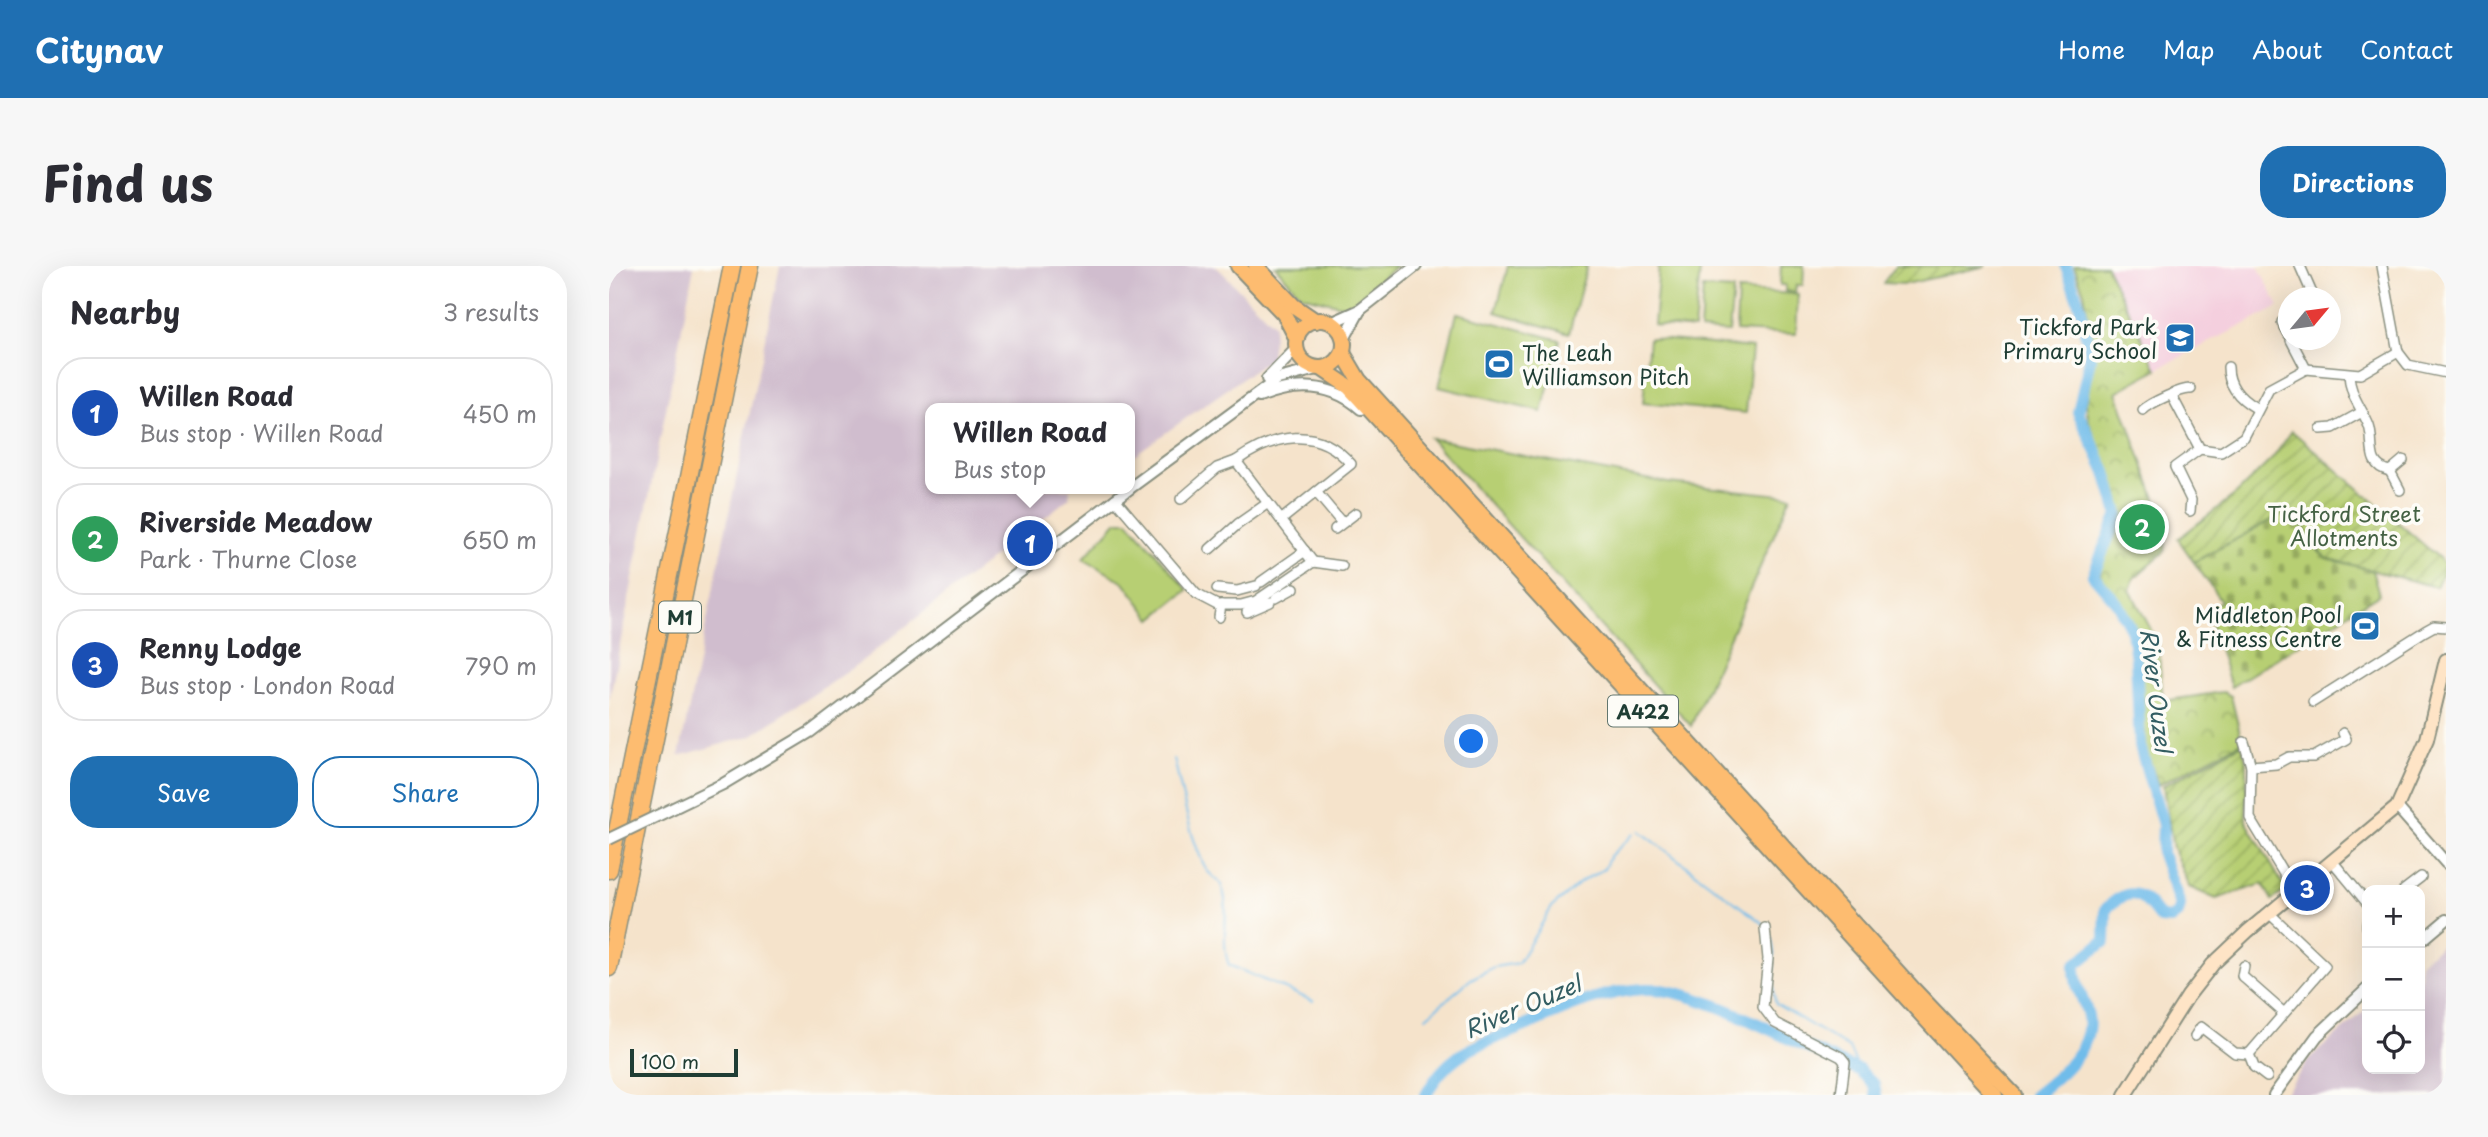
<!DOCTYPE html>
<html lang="en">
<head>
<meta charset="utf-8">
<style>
  :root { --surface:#fff; --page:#f7f7f7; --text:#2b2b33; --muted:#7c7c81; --line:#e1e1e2; --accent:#1f6fb2 }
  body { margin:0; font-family:"Playpen Sans",sans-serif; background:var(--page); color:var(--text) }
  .controls { position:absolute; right:21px; bottom:21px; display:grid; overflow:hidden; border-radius:14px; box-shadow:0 7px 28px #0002 }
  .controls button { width:63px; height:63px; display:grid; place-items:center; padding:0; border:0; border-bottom:2px solid var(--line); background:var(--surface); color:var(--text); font:35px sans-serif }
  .compass { position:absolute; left:1669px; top:21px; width:63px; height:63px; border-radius:50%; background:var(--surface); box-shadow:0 7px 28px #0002; rotate:61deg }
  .scale { position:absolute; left:21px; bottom:18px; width:108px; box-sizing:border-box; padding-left:7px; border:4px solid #1f3d34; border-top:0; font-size:19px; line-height:24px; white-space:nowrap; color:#1f3d34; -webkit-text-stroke:5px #fdfcf7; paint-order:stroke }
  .you { position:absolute; left:863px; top:476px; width:24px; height:24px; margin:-18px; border:5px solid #fff; border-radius:50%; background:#1a73e8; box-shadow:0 0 0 10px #1a73e833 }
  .badge { display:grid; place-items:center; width:46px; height:46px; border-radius:50%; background:var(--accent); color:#fff; font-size:23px; font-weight:700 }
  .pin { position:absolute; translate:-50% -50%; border:4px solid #fff; box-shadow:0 2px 7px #0006 }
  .popup { position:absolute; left:316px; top:137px; width:210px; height:91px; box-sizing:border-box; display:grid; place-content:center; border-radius:14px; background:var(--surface); filter:drop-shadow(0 2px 5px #0005); font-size:23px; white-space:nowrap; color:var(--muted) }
  .popup b { font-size:26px; color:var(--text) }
  .popup::after { content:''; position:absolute; left:50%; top:100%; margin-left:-14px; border:14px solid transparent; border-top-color:var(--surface) }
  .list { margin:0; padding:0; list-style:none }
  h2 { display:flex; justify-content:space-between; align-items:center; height:91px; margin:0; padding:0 28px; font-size:30px }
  h2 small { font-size:23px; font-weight:400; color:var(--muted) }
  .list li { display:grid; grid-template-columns:46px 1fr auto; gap:21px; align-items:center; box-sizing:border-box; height:112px; margin:0 14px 14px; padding:0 14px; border:2px solid var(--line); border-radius:28px }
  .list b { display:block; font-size:26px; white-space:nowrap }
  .list p { margin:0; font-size:23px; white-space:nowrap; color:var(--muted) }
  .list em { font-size:23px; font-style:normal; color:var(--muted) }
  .actions { display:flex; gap:14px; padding:21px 28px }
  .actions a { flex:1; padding:16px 0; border:2px solid var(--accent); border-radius:28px; text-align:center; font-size:24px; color:var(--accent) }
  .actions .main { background:var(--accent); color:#fff }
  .icon { flex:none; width:38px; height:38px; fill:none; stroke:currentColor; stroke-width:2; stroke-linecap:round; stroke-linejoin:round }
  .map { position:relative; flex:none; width:1837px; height:829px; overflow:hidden; border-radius:28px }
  header { display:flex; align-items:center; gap:42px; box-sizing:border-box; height:98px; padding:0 35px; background:var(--accent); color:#fff }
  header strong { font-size:33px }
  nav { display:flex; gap:38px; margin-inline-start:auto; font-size:24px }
  .intro { display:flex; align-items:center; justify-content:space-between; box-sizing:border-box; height:168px; padding:0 42px }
  h1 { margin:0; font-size:49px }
  .button { padding:18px 32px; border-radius:28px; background:var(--accent); color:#fff; font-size:24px; font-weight:700 }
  main { display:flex; gap:42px; padding:0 42px }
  aside { flex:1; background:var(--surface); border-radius:28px; box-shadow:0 7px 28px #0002 }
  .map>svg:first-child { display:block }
</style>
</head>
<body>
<header>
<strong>Citynav</strong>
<nav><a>Home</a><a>Map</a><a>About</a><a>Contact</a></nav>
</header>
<div class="intro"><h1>Find us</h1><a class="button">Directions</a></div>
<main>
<aside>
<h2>Nearby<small>3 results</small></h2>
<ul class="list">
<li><span class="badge" style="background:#1a4fb4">1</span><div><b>Willen Road</b><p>Bus stop · Willen Road</p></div><em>450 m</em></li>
<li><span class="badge" style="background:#2e9e5b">2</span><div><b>Riverside Meadow</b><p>Park · Thurne Close</p></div><em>650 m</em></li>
<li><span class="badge" style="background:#1a4fb4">3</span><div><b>Renny Lodge</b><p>Bus stop · London Road</p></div><em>790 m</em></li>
</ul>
<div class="actions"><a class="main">Save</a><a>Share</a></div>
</aside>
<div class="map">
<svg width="1837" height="829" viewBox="0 0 1837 829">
  <defs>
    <pattern id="cemetery-stones" width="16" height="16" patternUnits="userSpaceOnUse" patternTransform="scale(1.75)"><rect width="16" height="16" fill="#b7cf73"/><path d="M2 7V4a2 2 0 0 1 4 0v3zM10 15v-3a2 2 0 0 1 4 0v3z" fill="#94a95f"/></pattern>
    <pattern id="park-crowns" width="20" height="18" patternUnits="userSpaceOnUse" patternTransform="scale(1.75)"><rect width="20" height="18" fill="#b7cf73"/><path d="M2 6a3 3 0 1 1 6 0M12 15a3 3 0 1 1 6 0" fill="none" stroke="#94a95f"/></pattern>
    <pattern id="garden-furrows" width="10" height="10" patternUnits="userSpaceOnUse" patternTransform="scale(1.75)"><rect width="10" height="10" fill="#b7cf73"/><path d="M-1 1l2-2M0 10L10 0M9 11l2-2" fill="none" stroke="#94a95f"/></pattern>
  </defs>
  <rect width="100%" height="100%" fill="#fdfcf7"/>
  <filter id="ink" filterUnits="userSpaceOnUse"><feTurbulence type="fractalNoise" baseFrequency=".0143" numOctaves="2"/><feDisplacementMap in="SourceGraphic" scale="14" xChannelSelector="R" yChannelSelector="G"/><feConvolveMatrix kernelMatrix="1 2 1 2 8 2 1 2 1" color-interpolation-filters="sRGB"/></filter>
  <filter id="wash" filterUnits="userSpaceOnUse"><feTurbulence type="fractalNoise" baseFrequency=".00686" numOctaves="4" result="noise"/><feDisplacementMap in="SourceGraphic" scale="28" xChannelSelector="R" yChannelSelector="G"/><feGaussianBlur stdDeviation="1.57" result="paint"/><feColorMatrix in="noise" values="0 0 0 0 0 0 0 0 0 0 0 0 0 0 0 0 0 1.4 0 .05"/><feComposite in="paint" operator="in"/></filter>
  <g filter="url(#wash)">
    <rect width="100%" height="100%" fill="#f5e3cb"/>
    <path fill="#f4cfde" d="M1497 0H1649L1670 41 1548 103Z"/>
    <g fill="#d0bdce">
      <path d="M0 0H85L0 435Z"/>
      <path d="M171 0H607L665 59 662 92 521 192V142H321V223H461L460 232 244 402 142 470 70 490Z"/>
      <path d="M1837 675V829H1675L1701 792 1758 743V803H1811V697Z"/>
    </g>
    <g fill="#b7cf73" stroke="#6b8654" stroke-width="2">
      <path d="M666 0H787L739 41 692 29Z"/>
      <path d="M899 0H978L960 67 887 46Z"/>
      <path d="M1050 0 1091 4 1085 63 1045 59Z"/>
      <path d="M1172 0H1195L1194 19H1187L1186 26 1176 25V19H1171Z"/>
      <path d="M1094 22 1124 24 1120 66 1091 64Z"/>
      <path d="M1129 25 1189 28 1187 68 1127 65Z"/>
      <path d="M848 47 951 74 933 146 830 121Z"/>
      <path d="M1040 72 1143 82 1137 147 1034 137Z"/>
      <path d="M821 172 1059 217 1182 230 1082 460Z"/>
      <path d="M508 255H519L579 324 543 353 515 316 474 293Z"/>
    </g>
    <path fill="url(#cemetery-stones)" stroke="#6b8654" stroke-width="2" d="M1681 243 1711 287 1763 304 1770 328 1622 421 1598 344 1612 335 1585 296Z"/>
    <path fill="url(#park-crowns)" stroke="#6b8654" stroke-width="2" d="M1465 0H1497L1548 103 1508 126 1558 266 1556 285 1525 312 1521 324 1549 377 1554 435 1614 426 1622 430 1633 476 1549 519 1536 482 1528 367 1512 337 1492 312 1490 303 1512 256 1507 223 1480 156 1477 137 1485 89 1475 27Z"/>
    <g fill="url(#garden-furrows)" stroke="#6b8654" stroke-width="2">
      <path d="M1287 0H1377L1297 18 1274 17Z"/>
      <path d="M1683 165 1837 298 1827 321 1717 292 1681 244 1585 296 1569 273 1628 227 1663 193Z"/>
      <path d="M1633 478 1638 500 1637 555 1677 624 1663 634 1654 618 1607 633 1580 621 1564 582 1554 520Z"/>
    </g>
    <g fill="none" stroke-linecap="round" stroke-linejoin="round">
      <g stroke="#70bcea" stroke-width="2">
        <path d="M565 493C574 529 580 570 597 603 600 609 609 612 612 619 623 643 610 673 620 699L704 735"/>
        <path d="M1031 565 1156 659"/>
        <path d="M1161 670C1170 691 1160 714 1167 738L1240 782 1250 804"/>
        <path d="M817 751 862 713 885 701 909 697 943 641 973 615 995 603 1001 590 1025 568"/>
      </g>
      <g stroke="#70bcea" stroke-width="12">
        <path d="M817 829C839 786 868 780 909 763 951 745 991 725 1036 723 1090 720 1194 784 1250 804L1265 818 1267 829"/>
        <path d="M1426 829C1450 811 1488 780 1478 746 1472 726 1466 722 1466 699L1496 675 1497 643C1522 618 1533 627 1551 652L1562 653 1569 647 1571 639 1553 588 1554 559 1531 480 1527 393 1523 365 1508 337 1484 309 1509 248 1497 206 1469 146 1481 93 1472 43 1457 0"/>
      </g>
    </g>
  </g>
  <g filter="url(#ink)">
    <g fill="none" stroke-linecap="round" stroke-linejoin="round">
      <g stroke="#8a9080" stroke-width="12">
        <g id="minor">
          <path d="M1691 0 1705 32"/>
          <path d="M1773 0 1789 86 1799 99 1837 107"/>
          <path d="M1680 53 1673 56 1680 69"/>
          <path d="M1682 74 1697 103"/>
          <path d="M1619 101C1619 120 1631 133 1647 142"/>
          <path d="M1697 103 1751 108 1789 86"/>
          <path d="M1740 109C1741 130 1753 142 1760 160 1766 177 1756 200 1781 205L1794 194"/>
          <path d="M1563 130 1591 183 1612 186 1635 171 1660 123 1697 103"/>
          <path d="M1534 144C1541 137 1573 122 1582 123"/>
          <path d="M1712 163 1724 162 1753 146"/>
          <path d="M627 195C665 168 709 159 742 198L672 254"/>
          <path d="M1781 205 1791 224"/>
          <path d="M707 226 733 257"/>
          <path d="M506 233 587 328 608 339H632L647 335 704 296"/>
          <path d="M572 233 608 202 627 195 704 296"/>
          <path d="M1581 245 1582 234 1566 201 1591 183"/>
          <path d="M726 263 747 247"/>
          <path d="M601 283 629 258 659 237"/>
          <path d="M704 296 733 300"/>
          <path d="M652 316 696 285"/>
          <path d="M608 323 628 325 647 320"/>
          <path d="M667 332 685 322"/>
          <path d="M638 346 661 336"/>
          <path d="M610 351 612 339"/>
          <path d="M1704 436 1816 365 1825 360 1837 361"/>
          <path d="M1635 476 1642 500 1641 552 1686 626"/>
          <path d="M1642 500 1667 498 1680 491H1705L1737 473 1734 467"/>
          <path d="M1724 596 1758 637"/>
          <path d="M1795 624 1812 611"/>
          <path d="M1758 657V661"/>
          <path d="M1156 662 1159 693 1154 741 1166 757 1232 791 1236 796 1232 829"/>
          <path d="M1635 700 1633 710 1675 747"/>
          <path d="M1586 770 1592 761 1626 787 1640 788 1716 700 1660 647"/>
          <path d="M1640 788 1645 801 1658 811"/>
        </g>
      </g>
      <g stroke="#8a9080" stroke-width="14">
        <g id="tertiary">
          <path d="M722 57 751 44 807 0"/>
          <path d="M735 73 751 44"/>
          <path d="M658 113 688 82"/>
          <path d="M650 131C685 117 722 116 752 143"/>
          <path d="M521 222 669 113 712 102"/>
          <path d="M1788 541 1837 597"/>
          <path d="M48 550 114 518 201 466 520 223"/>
          <path d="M1811 676 1837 654"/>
          <path d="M1665 829 1708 770 1758 723"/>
        </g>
      </g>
      <g stroke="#8a9080" stroke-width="16">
        <path id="secondary" d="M1516 829 1579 730 1604 698 1639 665 1788 541 1818 473 1837 394"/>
      </g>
      <g stroke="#8a9080" stroke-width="18">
        <g id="primary">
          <path d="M629 0 675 48 688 73"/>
          <path d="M647 0 685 40 707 55"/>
          <circle cx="711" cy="78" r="24"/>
          <path d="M734 87 750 114 1305 724 1405 829"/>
          <path d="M712 102 740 121 1386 829"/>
        </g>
      </g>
      <g stroke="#8a9080" stroke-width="19">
        <g id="motorway">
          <path d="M0 604 123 0"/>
          <path d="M0 702 141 0"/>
        </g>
      </g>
      <use href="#minor" stroke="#fff" stroke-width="9"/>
      <use href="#tertiary" stroke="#fff" stroke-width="10"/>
      <use href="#secondary" stroke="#fee4c6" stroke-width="12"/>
      <use href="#primary" stroke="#fdbc70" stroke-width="14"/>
      <use href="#motorway" stroke="#fdbc70" stroke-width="16"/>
      <g stroke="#8a9080" stroke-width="14" stroke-linecap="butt">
        <path id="tertiary-bridge" d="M0 573 48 550"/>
      </g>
      <use href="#tertiary-bridge" stroke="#fff" stroke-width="10"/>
    </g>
  </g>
  <defs>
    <g id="school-square" transform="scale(1.575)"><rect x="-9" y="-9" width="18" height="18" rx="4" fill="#1f6fb2" stroke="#fdfcf7"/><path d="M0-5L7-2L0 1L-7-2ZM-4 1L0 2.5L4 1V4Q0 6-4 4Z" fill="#fff"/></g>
    <g id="stadium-square" transform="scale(1.575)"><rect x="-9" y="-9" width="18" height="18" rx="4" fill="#1f6fb2" stroke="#fdfcf7"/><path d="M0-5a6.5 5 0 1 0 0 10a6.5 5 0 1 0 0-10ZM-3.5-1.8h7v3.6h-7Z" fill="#fff"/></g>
  </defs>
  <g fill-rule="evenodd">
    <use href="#school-square" x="1571" y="72"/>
    <use href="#stadium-square" x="890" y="98"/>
    <use href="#stadium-square" x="1756" y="360"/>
  </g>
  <g text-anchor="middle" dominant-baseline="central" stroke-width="7" stroke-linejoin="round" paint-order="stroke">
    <g fill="#fdfcf7" stroke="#62766e" stroke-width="2">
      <rect x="50" y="335.5" width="42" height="31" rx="5"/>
      <rect x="999" y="429.5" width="70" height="31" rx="5"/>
    </g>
    <g font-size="19" font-weight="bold" fill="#1f3d34">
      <text x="71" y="351">M1</text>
      <text x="1034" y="445">A422</text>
    </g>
    <g font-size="21" fill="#1f3d34" stroke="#fdfcf7" text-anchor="end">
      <text x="1548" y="60">Tickford Park<tspan x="1548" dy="24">Primary School</tspan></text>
      <text x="913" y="86" text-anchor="start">The Leah<tspan x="913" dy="24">Williamson Pitch</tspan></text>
      <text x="1733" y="348">Middleton Pool<tspan x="1733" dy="24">&amp; Fitness Centre</tspan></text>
    </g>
    <g font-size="21" fill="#456244" stroke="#fdfcf7">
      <text x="1735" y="247">Tickford Street<tspan x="1735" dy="24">Allotments</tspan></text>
    </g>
    <g font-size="23" font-style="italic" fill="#335d62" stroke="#fdfcf7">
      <text transform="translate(1548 424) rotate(83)">River Ouzel</text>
      <text transform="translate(913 740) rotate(-23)">River Ouzel</text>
    </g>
  </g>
</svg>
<div class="controls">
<button>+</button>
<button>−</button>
<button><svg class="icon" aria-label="locate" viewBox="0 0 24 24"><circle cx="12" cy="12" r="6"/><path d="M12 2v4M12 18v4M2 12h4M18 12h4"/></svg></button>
</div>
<svg class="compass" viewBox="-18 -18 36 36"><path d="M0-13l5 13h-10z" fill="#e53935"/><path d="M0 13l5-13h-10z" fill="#7c7c81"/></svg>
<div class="scale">100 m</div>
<div class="you"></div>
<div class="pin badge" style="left:421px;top:277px;background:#1a4fb4">1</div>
<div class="popup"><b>Willen Road</b>Bus stop</div>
<div class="pin badge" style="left:1533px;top:261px;background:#2e9e5b">2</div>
<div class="pin badge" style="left:1698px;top:622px;background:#1a4fb4">3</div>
</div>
</main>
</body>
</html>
